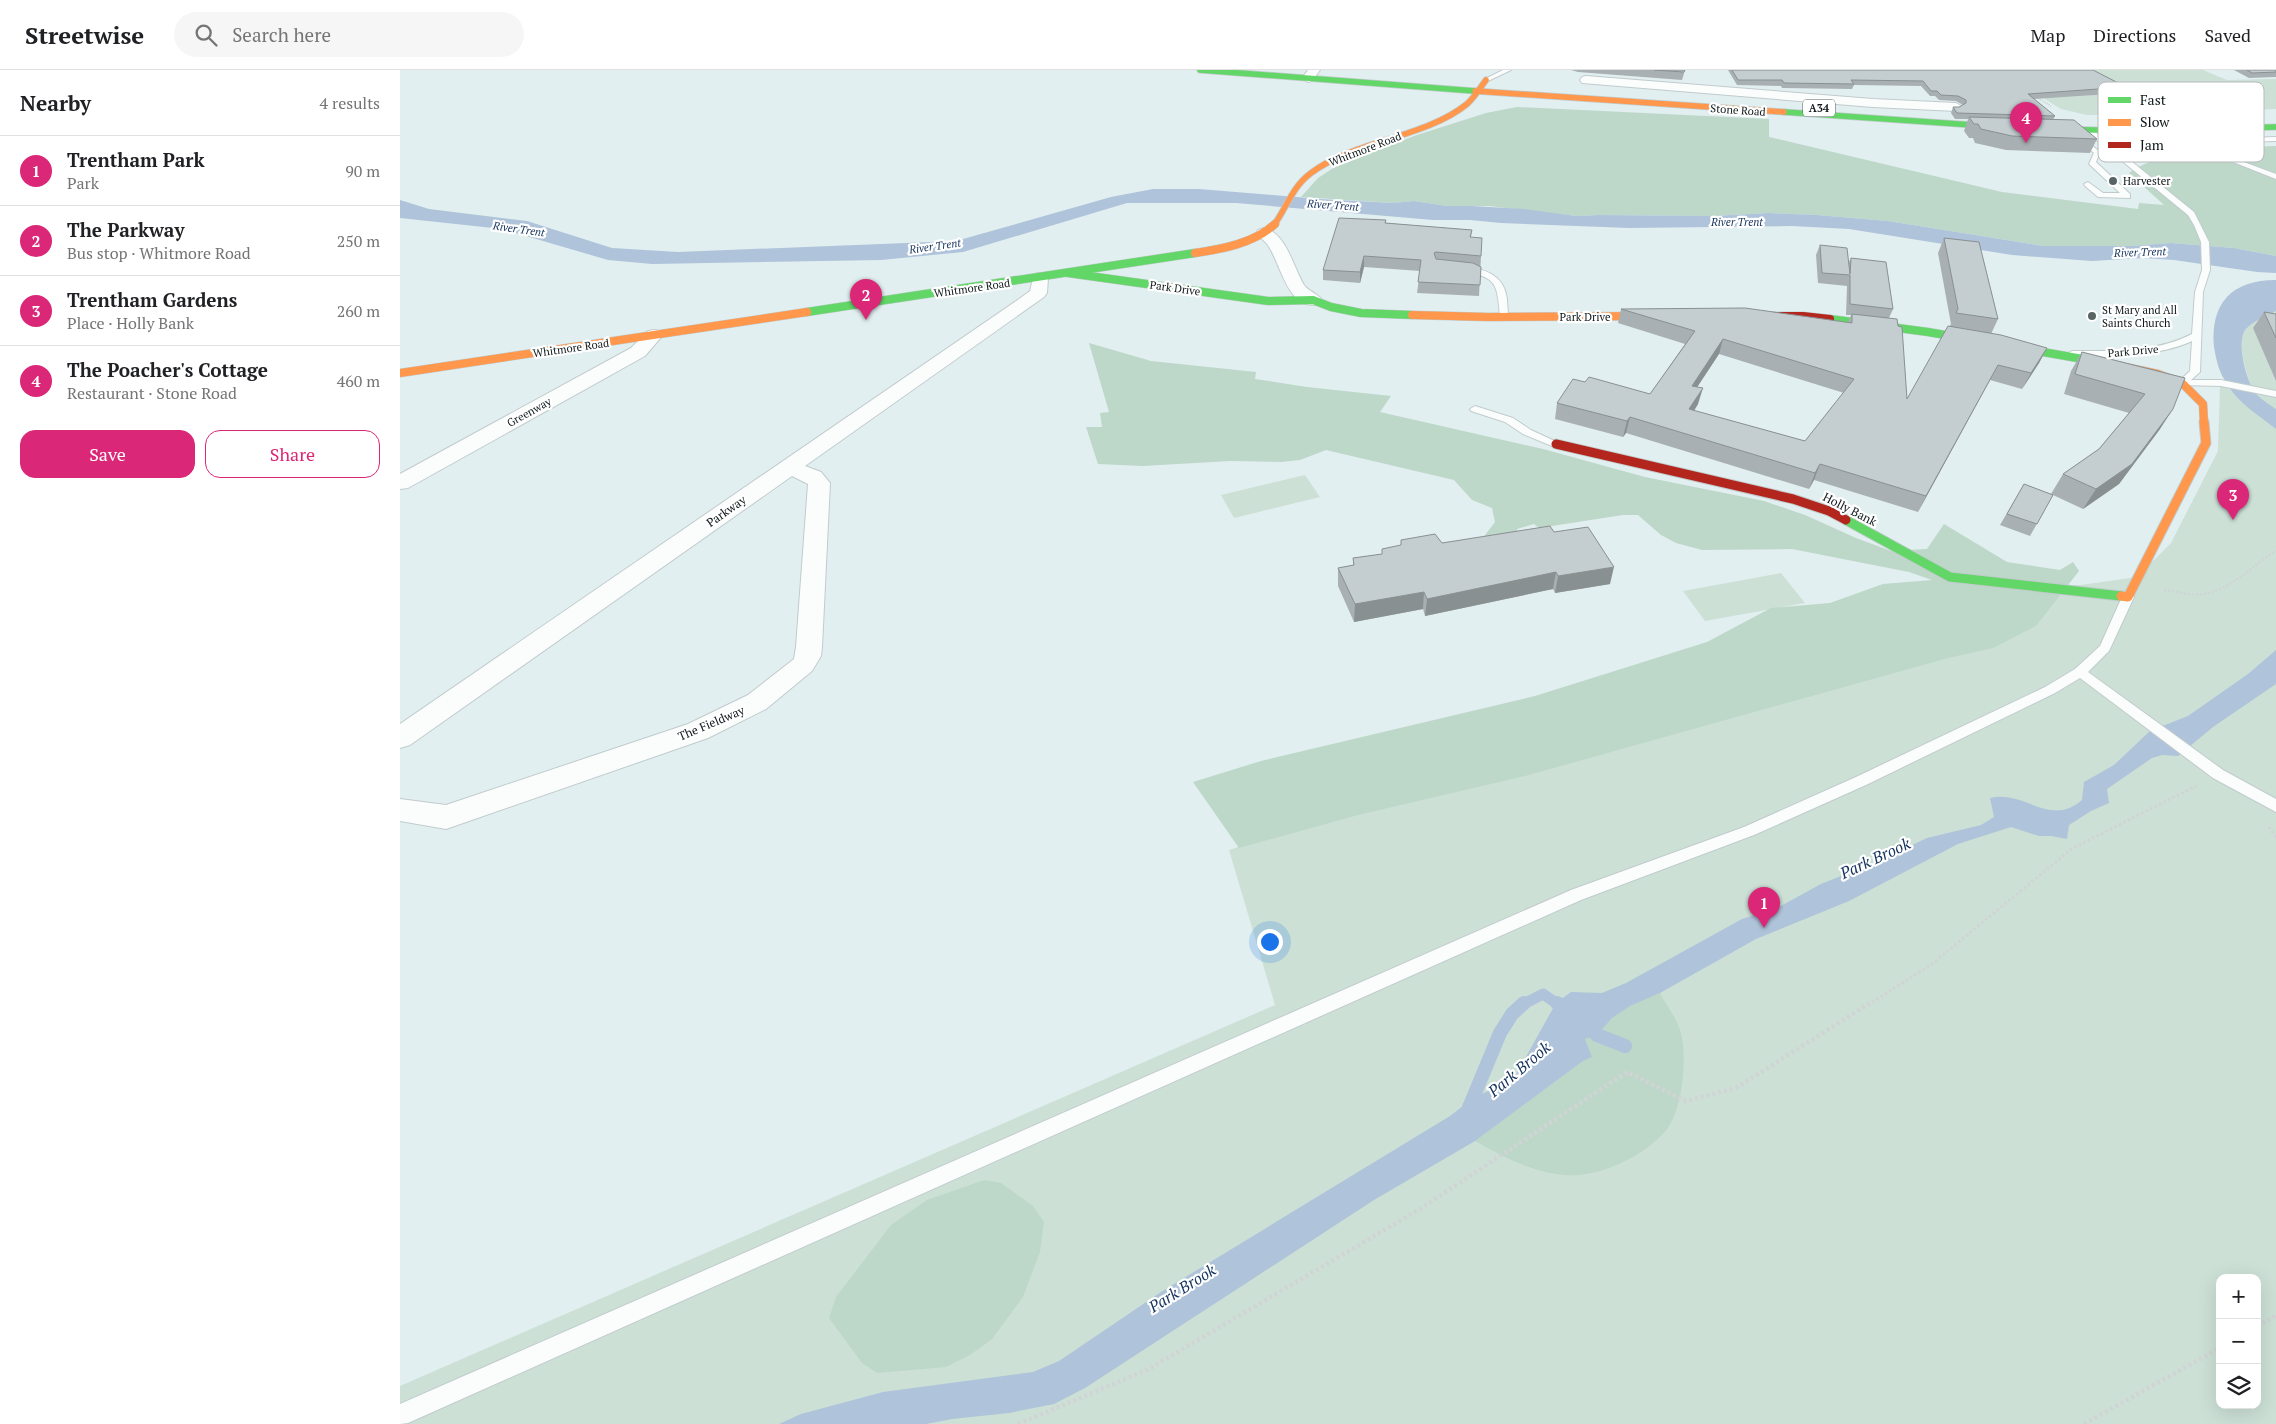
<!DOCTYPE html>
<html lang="en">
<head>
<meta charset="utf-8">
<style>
  :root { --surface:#fff; --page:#f6f6f6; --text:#202124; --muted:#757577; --line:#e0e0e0; --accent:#db2777 }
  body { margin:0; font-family:"PT Serif",serif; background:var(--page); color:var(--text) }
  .controls { position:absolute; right:15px; bottom:15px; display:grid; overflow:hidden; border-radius:10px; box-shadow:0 5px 20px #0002 }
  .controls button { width:45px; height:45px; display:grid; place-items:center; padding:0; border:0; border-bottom:1px solid var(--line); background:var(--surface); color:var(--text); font:25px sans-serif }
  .you { position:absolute; left:869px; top:871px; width:18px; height:18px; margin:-12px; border:4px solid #fff; border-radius:50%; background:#1a73e8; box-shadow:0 0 0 8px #1a73e833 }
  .badge { display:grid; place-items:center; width:32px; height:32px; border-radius:50%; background:var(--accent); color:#fff; font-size:16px; font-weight:700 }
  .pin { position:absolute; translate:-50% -41px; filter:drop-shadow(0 1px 2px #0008) }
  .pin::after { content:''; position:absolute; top:26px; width:18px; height:15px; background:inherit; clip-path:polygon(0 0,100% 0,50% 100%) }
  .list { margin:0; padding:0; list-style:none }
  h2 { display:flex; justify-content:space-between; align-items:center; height:65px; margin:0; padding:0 20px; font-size:21px }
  h2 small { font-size:16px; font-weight:400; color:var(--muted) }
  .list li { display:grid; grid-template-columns:32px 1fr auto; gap:15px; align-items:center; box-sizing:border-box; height:70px; padding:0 20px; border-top:1px solid var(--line) }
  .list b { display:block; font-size:19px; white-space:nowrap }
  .list p { margin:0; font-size:16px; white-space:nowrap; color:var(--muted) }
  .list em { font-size:16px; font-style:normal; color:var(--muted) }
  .actions { display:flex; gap:10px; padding:15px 20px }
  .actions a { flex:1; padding:11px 0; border:1px solid var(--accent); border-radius:15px; text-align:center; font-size:18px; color:var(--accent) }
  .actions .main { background:var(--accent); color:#fff }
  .icon { flex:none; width:28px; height:28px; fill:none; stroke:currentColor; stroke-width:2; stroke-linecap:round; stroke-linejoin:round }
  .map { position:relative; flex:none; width:1876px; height:1354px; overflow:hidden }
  header { display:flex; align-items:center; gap:30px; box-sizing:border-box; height:70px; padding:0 25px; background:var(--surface); border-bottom:1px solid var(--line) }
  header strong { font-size:24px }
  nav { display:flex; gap:28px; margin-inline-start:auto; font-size:18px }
  .search { width:350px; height:45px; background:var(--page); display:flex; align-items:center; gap:12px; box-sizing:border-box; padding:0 18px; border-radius:28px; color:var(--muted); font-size:19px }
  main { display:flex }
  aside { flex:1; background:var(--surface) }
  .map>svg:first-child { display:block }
</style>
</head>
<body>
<header>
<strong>Streetwise</strong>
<div class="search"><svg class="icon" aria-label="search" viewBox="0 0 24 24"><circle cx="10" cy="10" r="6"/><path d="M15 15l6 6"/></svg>Search here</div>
<nav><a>Map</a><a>Directions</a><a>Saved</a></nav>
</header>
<main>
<aside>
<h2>Nearby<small>4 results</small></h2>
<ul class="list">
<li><span class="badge">1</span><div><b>Trentham Park</b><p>Park</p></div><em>90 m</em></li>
<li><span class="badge">2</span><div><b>The Parkway</b><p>Bus stop · Whitmore Road</p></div><em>250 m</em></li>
<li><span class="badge">3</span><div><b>Trentham Gardens</b><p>Place · Holly Bank</p></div><em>260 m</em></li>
<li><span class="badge">4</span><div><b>The Poacher's Cottage</b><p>Restaurant · Stone Road</p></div><em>460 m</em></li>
</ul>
<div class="actions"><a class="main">Save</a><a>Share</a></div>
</aside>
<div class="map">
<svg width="1876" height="1354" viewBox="0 0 1876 1354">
  <rect width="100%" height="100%" fill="#e2eff0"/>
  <g fill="#cce0d6" fill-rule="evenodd">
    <path d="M1598 0H1803L1827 10 1876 9V39L1779 44 1687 45 1661 39Z"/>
    <path d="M1876 241V321L1851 316C1847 303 1835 271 1846 259 1854 250 1866 247 1876 241Z"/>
    <path d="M1820 315 1876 325V1354H0V1316L875 935 829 780 1498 572 1612 525 1737 507 1771 473 1818 381ZM1820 1208H1857V1335H1820Z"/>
    <path d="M905 405 920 427 834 448 821 425Z"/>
    <path d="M1381 503 1405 533 1305 551 1283 521Z"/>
  </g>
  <g fill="#bdd7c9">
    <path d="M1117 37 1369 49V67L1602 122 1738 139 1739 133 1764 135 1729 103C1762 78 1834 78 1876 76V186L1834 178 1771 173 1730 176H1643L1488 151 1417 145 1368 143 1313 146 1199 145 1176 146 1089 136H1047L1014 131 993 133 901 127 918 108 938 95 1017 65 1086 43Z"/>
    <path d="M689 273 751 291 856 302 855 309 907 317 991 326 980 342 1143 379 1245 407 1364 431 1405 445 1456 468 1491 481 1527 479 1544 454 1607 492 1660 500 1673 492 1679 501 1636 556 1593 578 1548 588 1125 706 958 745 839 778 793 712 861 691 1135 626 1307 572 1371 538 1430 533 1483 514 1532 510 1509 502 1392 479 1302 480 1276 473 1261 465 1238 445H1223L1139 458 1134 454 1117 459 1120 471 1079 473 1095 452 1092 438 1072 430 1054 410 926 380 900 390 881 392 830 391 743 396 698 394 686 357H702L700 343 709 342Z"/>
    <path d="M1260 923C1266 935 1276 947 1280 960 1288 984 1283 1038 1267 1059 1247 1085 1199 1108 1166 1105 1133 1103 1104 1087 1075 1071L1183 991 1192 987 1185 969C1200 964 1202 956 1213 947 1227 936 1244 930 1260 923Z"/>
    <path d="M584 1110 601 1113 633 1136 644 1152 640 1182 623 1227 592 1269 570 1285 546 1297 477 1303 462 1293 429 1248 436 1227 491 1155 527 1130Z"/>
  </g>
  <g fill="#afc3da">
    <path d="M753 119H799L920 129 993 133 1014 131 1047 136H1072L1124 139 1176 146 1199 145 1313 146 1368 143 1417 145 1488 151 1643 176H1730L1771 173 1834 178 1876 186V203L1857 202 1774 190 1743 188 1692 191 1612 185 1449 159 1392 156 1229 158 1101 153 1070 150H1033L836 133H727L563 182 481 190 252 194 208 190 102 159 0 148V130L29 139 127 151 212 178 278 182 556 171 711 127Z"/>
    <path d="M1876 210V241C1866 247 1854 250 1846 259 1835 271 1847 314 1857 325 1862 330 1870 335 1876 339V359C1855 342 1838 334 1824 309 1818 299 1816 288 1814 277 1810 233 1832 210 1876 210Z"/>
    <path d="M1876 580V614L1813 657 1778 686 1762 685 1752 688 1707 719 1709 733 1691 741 1669 755 1667 769 1651 766H1639L1611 757 1558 774 1449 831 1356 869 1260 923 1230 936 1212 948 1197 965 1185 969 1192 987 1183 991 1075 1071 974 1130 685 1318 654 1334 609 1343 552 1349 526 1354H379L401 1344 483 1322 633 1302 659 1291 761 1222 1050 1046 1072 1029 1114 1008 1156 933 1171 922 1202 923 1226 913 1342 849 1377 838 1421 814 1481 790 1527 768 1581 755 1594 747 1590 728C1626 720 1649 758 1682 730L1684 712 1714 695 1750 661 1788 646 1848 604Z"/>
  </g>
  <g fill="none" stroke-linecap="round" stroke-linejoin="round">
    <path stroke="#afc3da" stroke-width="11" d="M1122 935 1143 924 1159 935"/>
    <g stroke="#afc3da" stroke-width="14">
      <path d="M1157 933 1168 940"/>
      <path d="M1187 955 1197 965 1225 976"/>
      <path d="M1068 1040 1100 963 1112 944 1124 933"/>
    </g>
    <g stroke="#c1cbcc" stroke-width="2">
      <g id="lane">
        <path d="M1103 0H1111L1088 11 1083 10Z"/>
        <path d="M1688 60C1697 59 1701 70 1711 70 1766 71 1821 69 1876 67V71L1807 73 1822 84 1876 104V109L1818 86 1798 74H1710L1794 142 1809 172 1810 200 1803 222 1800 302 1791 310H1821L1876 321V327L1821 316 1779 315V311L1790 301 1792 271C1766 284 1697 292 1669 286L1667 284 1672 281C1713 281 1755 283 1792 264L1795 222 1802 200 1801 172 1794 155 1788 145 1700 73 1688 62Z"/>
        <path d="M1677 67H1681L1700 82 1696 92 1730 124V128L1698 127 1685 116 1684 114 1688 112 1703 123H1720L1689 94 1694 83 1677 69Z"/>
        <path d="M1063 195C1085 200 1104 204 1107 229 1107 236 1109 243 1107 249L1100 247C1097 210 1096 208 1060 200L1059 198Z"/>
        <path d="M1075 336 1113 348 1131 360 1161 374 1156 377 1152 376 1123 364 1105 352 1071 341 1070 339Z"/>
        <path d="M1728 523 1734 527 1709 581 1688 602 1823 700 1876 729V742L1813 708 1680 608 1655 623 1466 715 1354 765 1181 830 8 1353 0 1354V1334L1171 820 1344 757 1456 707 1645 617 1675 599 1700 576 1722 527Z"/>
      </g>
    </g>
    <g stroke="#c1cbcc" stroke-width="2">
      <g id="street">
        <path d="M908 0H920L912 11 908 12 902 8Z"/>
        <path d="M1186 6 1473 29 1556 33 1563 37 1556 41 1473 37 1182 13 1180 10 1182 7Z"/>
        <path d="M864 158C887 164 893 197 904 215 908 221 917 223 922 230L919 234C887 242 881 192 867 174 864 170 859 167 856 163L858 160Z"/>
        <path d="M640 203 646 204 648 208 647 223 644 227 405 396 421 402 430 413 422 577 421 586 412 601 366 639 308 668 46 759 0 751V729L46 735 288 654 348 625 394 589 396 577 408 414 392 406 10 675 0 678V654L619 229 630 221 634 204Z"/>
        <path d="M254 260 260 261 263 265 245 286 8 418 0 419V404L231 278 248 261Z"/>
      </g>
    </g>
    <g stroke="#c1cbcc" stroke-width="7">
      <g id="fast-far2">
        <path d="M800 0 1075 21"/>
        <path d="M1384 42 1602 57"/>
        <path d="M1650 59 1738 61 1876 57"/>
      </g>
    </g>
    <g stroke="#c1cbcc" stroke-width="9">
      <g id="fast-far1">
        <path d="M668 203 868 231 913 230 931 237 961 243 1012 245"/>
        <path d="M407 242 795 183"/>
        <path d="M1430 249 1528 262 1706 293"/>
      </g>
    </g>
    <g stroke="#c1cbcc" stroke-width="11">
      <path id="fast" d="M1446 450 1550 507 1721 526"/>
    </g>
    <g stroke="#c1cbcc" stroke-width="7">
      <g id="slow-far2">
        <path d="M1075 21 1384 42"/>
        <path d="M874 155C887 137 892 117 911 103 953 71 1025 68 1067 34 1074 28 1080 18 1086 10"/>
      </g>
    </g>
    <g stroke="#c1cbcc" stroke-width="9">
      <g id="slow-far1">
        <path d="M795 183C823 179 854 173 875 154"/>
        <path d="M1012 245 1088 247 1257 246"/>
        <path d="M1706 293 1758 304 1782 313 1803 334 1804 353"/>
        <path d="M0 303 407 242"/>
      </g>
    </g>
    <g stroke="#c1cbcc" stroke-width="11">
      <path id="slow" d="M1721 526 1728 527 1806 373 1804 352"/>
    </g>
    <g stroke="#c1cbcc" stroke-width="9">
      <path id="jam-far1" d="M1365 246H1403L1430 249"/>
    </g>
    <g stroke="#c1cbcc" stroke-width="11">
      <path id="jam" d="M1156 374 1393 429 1429 441 1446 450"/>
    </g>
    <g stroke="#d0d4d5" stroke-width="2" stroke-dasharray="1 1" stroke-linecap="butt">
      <path d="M1689 23 1693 26 1727 23 1721 20"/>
      <path d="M1709 25 1731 38"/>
      <path d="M1635 26 1651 36"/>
    </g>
    <path stroke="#d0d4d5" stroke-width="2.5" stroke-dasharray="2 2" stroke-linecap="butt" d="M1764 520C1776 521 1790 526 1803 524 1831 520 1853 495 1876 481"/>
    <g stroke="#d0d4d5" stroke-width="3" stroke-dasharray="2.5 2.5" stroke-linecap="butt">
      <path d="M1869 757 1876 767"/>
      <path d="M1468 935 1532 894 1673 778 1796 716"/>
    </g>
    <g stroke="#d0d4d5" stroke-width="4.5" stroke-dasharray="3 3" stroke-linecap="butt">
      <path d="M1857 1256 1876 1246"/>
      <path d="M618 1354 747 1300 1020 1139 1227 1002 1286 1031 1336 1018 1470 933"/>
      <path d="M1684 1354 1820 1278"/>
    </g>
    <use href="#lane" fill="#fbfdfd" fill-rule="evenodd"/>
    <use href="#street" fill="#fbfdfd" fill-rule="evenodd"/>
    <use href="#fast-far2" stroke="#63d668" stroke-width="5.5"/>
    <use href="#fast-far1" stroke="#63d668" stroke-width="8"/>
    <use href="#fast" stroke="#63d668" stroke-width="9"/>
    <use href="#slow-far2" stroke="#ff974d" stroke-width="5.5"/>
    <use href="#slow-far1" stroke="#ff974d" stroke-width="8"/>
    <use href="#slow" stroke="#ff974d" stroke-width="9"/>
    <use href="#jam-far1" stroke="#b3261e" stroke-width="8"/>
    <use href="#jam" stroke="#b3261e" stroke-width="9"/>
  </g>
  <g fill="#a9b0b3" fill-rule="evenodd">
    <path d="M1171 0H1285L1282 10 1178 2Z"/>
    <path d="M1328 0H1693L1726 17 1724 23 1634 29 1655 46 1653 50 1697 69 1690 83 1606 80 1575 73 1573 68H1569L1564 61 1568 49H1555L1551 43 1553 37H1559L1563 35 1556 31 1539 30 1535 26H1530L1521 16 1454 15 1452 19 1382 18 1381 16 1337 15Z"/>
    <path d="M1834 0H1876V7L1849 8Z"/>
    <path d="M986 150V153L1072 160 1071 167 1081 186 1079 226 1017 223 1020 201 964 197 960 213 923 210V200Z"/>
    <path d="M1544 168 1598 249 1591 264 1647 278 1639 293 1622 319 1590 310 1518 442 1414 410 1409 419 1226 363 1223 367 1155 349 1157 333 1185 312 1250 324 1285 274 1218 253 1221 239 1448 253 1451 245H1446L1447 216 1418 213 1416 185 1420 175 1449 192 1451 188 1493 239 1489 248 1507 329 1551 254 1538 183ZM1319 284 1444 323 1405 371 1294 341 1298 334 1297 317Z"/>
    <path d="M1864 242 1876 244V311L1853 258Z"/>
    <path d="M1682 282 1785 308 1760 359 1719 414 1683 439 1653 425 1630 466 1600 455 1624 414 1651 424 1663 404 1699 379 1729 343 1664 324 1671 301Z"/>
    <path d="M1154 462 1210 514 1155 523 1153 519 1025 546 1023 539 954 552 938 516V498L953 495V488L982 484V479Z"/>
  </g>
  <g fill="#899092">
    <path d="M964 186V197L960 213V202Z"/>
    <path d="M1323 269 1319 284 1288 331 1292 316Z"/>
    <path d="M1647 278 1639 293 1622 319 1631 303Z"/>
    <path d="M1598 295 1590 310 1518 442 1526 426Z"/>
    <path d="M1303 318 1298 334 1285 355 1289 339Z"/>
    <path d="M1773 339 1760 359 1719 414 1683 439 1696 419Z"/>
    <path d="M1230 347 1226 363 1223 367 1227 351Z"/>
    <path d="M1420 394 1414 410 1409 419 1415 403Z"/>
    <path d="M1214 497 1210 514 1155 523 1158 506Z"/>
    <path d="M1156 502 1153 519 1025 546 1027 529Z"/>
    <path d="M1024 522 1023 539 954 552 955 534Z"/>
  </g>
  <g fill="#c4cdd0" stroke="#899092" fill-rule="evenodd">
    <path d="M1254 0H1285L1284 2Z"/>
    <path d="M1332 0H1693L1726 17 1628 24 1655 46 1557 43 1553 37H1559L1566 33V30L1558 26 1541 25 1537 21H1531L1523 11 1451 10 1454 14 1384 13 1382 10H1338Z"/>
    <path d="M1847 0H1876V2L1852 3Z"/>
    <path d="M1569 47 1674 50 1697 69 1612 66 1581 59 1578 54H1574Z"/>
    <path d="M939 148 986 150 985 153 1072 160 1070 167 1082 168 1081 186 1036 182 1034 183 1036 189 1073 193 1081 197 1080 215 1018 212 1021 190 964 186 960 202 923 200Z"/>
    <path d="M1544 168 1579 172 1598 249 1556 243 1558 239Z"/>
    <path d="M1420 175 1447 178 1450 204 1451 188 1486 192 1493 239 1450 234V205L1422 203Z"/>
    <path d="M1345 238 1452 253V244L1497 249 1498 256 1502 257 1507 329 1548 256 1601 265 1647 278 1631 303 1598 295 1526 426 1420 394 1415 403 1230 347 1227 351 1157 333 1173 309 1185 312 1189 307 1250 324 1295 261 1221 239ZM1323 269 1454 309 1405 371 1289 339 1303 318 1292 316Z"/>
    <path d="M1864 242 1876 244V268Z"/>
    <path d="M1682 282 1785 308 1773 339 1732 394 1696 419 1663 404 1699 379 1745 324 1675 304Z"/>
    <path d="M1624 414 1653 425 1637 454 1607 444Z"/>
    <path d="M1150 456 1154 462 1188 457 1214 497 1158 506 1156 502 1027 529 1024 522 955 534 938 498 954 495 953 488 982 484V479L1001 475V470L1035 464 1042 473Z"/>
  </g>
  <g fill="#586364" stroke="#fff" stroke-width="2">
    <circle cx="1713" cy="111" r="5"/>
    <circle cx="1692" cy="246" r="5"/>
  </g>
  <g text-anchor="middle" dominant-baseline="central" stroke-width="4.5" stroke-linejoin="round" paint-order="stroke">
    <rect fill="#fff" stroke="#565d5d" stroke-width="1" x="1403" y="29.5" width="32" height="17" rx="4"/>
    <g font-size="11" font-weight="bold" fill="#0e1718">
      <text x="1419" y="38">A34</text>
    </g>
    <g font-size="11" fill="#0e1718" stroke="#fff">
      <text transform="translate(1338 40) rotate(4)">Stone Road</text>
      <text transform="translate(965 79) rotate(-21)">Whitmore Road</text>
      <text transform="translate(572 218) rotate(-8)">Whitmore Road</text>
      <text transform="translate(775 218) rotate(8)">Park Drive</text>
      <text x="1185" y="247">Park Drive</text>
      <text transform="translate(171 278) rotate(-8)">Whitmore Road</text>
      <text transform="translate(1733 281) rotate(-5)">Park Drive</text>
      <text transform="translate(129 342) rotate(-29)">Greenway</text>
    </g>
    <g font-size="11" fill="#0e1718" stroke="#fff" text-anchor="start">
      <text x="1723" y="111">Harvester</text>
      <text x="1702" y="240">St Mary and All<tspan x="1702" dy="13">Saints Church</tspan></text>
    </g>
    <g font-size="11" font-style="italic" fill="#14335d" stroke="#fff">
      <text transform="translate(933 135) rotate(4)">River Trent</text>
      <text x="1337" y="152">River Trent</text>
      <text transform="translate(119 159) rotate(8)">River Trent</text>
      <text transform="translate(535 176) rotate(-8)">River Trent</text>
      <text transform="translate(1740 182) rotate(-2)">River Trent</text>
    </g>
    <g font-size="12" fill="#0e1718" stroke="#fff">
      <text transform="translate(1450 439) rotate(27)">Holly Bank</text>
      <text transform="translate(326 441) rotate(-35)">Parkway</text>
      <text transform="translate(311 653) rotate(-23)">The Fieldway</text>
    </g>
    <g font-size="16" font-style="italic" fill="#14335d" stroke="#fff">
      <text transform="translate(1475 788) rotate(-25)">Park Brook</text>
      <text transform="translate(1119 999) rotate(-40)">Park Brook</text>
      <text transform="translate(782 1218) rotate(-32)">Park Brook</text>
    </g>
  </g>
  <rect x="1698" y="12" width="166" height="80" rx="8" fill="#fff" stroke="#b7b9ba" stroke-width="1"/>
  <rect x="1708" y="27" width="23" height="6" fill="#63d668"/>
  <rect x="1708" y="49" width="23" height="7" fill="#ff974d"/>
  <rect x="1708" y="72" width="23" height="6" fill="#b3261e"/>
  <g font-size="14" fill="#0e1718">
    <text x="1740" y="35">Fast</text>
    <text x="1740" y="57">Slow</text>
    <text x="1740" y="80">Jam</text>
  </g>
</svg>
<div class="controls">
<button>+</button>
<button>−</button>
<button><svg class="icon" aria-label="layers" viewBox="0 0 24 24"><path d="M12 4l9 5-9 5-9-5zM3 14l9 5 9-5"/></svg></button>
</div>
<div class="you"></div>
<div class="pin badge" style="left:1364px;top:858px">1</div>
<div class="pin badge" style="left:466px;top:250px">2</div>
<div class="pin badge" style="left:1833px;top:450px">3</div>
<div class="pin badge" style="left:1626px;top:73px">4</div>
</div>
</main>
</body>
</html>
